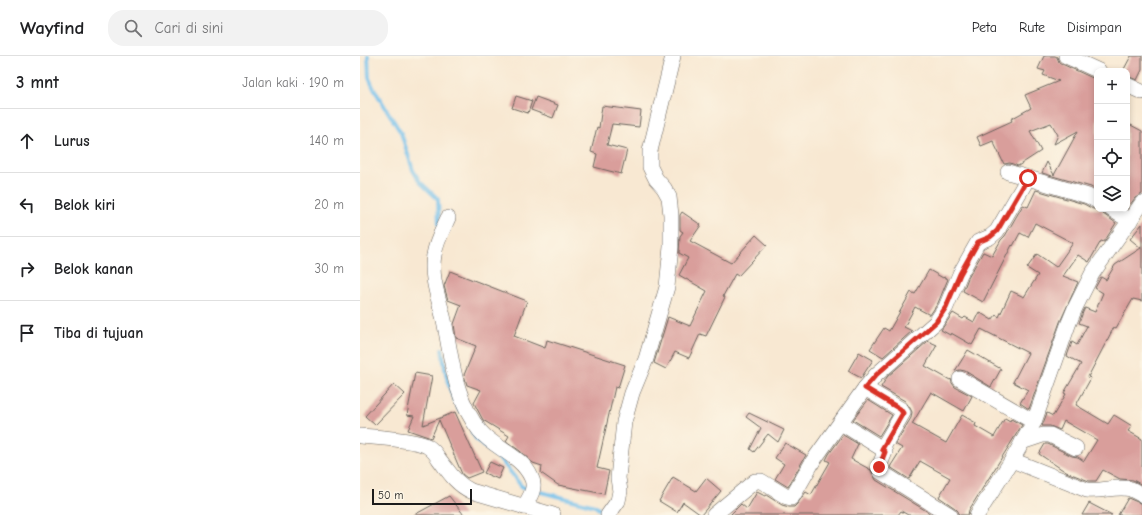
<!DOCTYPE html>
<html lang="id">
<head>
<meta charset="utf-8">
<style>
  :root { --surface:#fff; --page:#f2f2f2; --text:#202124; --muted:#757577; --line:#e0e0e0 }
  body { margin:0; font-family:"Comic Neue",sans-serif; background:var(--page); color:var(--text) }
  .controls { position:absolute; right:12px; top:12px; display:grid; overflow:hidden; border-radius:8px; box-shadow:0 2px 6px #0003 }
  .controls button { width:36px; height:36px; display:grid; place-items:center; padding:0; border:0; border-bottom:1px solid var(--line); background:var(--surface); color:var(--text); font:20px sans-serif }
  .scale { position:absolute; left:12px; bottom:10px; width:100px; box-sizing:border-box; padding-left:4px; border:2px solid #1c1c1c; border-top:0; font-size:11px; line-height:14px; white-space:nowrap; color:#1c1c1c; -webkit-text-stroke:3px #fcf5e5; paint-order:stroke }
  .stop { position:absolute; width:12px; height:12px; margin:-9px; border:3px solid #d93025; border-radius:50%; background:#fff }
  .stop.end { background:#d93025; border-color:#fff; box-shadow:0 1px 4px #0008 }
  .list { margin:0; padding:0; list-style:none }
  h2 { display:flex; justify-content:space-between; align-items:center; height:52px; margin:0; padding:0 16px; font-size:17px }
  h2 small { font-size:13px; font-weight:400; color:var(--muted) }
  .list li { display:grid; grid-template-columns:26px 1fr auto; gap:12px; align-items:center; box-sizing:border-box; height:64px; padding:0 16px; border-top:1px solid var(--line) }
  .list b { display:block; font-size:15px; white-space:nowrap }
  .list em { font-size:13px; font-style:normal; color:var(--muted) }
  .icon { flex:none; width:22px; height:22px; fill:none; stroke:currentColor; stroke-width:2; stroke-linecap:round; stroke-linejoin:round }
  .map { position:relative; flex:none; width:782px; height:459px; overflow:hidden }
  header { display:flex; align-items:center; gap:24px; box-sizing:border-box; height:56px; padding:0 20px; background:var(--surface); border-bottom:1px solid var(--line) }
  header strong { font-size:19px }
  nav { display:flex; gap:22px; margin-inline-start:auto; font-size:14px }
  .search { width:280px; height:36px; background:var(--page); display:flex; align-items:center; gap:10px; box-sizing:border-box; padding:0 14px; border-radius:16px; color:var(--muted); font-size:15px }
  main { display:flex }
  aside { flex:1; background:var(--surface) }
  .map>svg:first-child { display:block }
</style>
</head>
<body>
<header>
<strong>Wayfind</strong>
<div class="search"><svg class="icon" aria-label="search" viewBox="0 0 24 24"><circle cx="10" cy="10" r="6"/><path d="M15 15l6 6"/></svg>Cari di sini</div>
<nav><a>Peta</a><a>Rute</a><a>Disimpan</a></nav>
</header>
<main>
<aside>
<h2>3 mnt<small>Jalan kaki · 190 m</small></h2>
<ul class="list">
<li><svg class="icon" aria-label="ahead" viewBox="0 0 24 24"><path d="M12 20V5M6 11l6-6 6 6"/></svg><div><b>Lurus</b></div><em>140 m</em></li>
<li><svg class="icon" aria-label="left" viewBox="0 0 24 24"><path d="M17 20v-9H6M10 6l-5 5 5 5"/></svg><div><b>Belok kiri</b></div><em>20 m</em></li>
<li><svg class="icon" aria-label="right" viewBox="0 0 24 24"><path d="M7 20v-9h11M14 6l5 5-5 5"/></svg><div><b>Belok kanan</b></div><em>30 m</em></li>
<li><svg class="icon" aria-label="arrive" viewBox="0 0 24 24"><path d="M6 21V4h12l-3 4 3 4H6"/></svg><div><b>Tiba di tujuan</b></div></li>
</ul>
</aside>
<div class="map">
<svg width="782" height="459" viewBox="0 0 782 459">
  <rect width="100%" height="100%" fill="#fcf5e5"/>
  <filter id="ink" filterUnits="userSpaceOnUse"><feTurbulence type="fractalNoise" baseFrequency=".025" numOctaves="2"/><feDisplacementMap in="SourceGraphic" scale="8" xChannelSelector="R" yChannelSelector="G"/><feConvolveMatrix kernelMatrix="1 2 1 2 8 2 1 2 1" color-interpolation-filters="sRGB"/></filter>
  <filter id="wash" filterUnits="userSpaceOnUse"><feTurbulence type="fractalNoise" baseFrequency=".012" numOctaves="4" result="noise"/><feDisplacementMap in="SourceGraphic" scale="16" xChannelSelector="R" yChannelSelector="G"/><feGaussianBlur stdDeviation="0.9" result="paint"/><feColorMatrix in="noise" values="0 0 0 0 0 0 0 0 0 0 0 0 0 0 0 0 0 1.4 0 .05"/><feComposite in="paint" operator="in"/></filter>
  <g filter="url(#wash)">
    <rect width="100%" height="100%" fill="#f8e8d2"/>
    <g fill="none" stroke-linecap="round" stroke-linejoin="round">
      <g stroke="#72bfec" stroke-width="4">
        <path d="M8 0 9 22 14 33 41 77 53 114 60 126 78 143 79 169"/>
        <path d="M82 293C85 315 88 335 100 355"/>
        <path d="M112 376 117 384 142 405 162 431 235 450 245 458"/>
      </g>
    </g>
    <g id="blocks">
      <g fill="#d99e9b">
        <path d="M684 0H695L697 1 699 6 702 8 737 24V135L731 131 682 117 687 106 694 119 718 75 694 88 698 79 691 67 670 75 681 95 658 110 650 107 644 108 633 85 621 90 617 81 652 65 651 63 671 52 665 39 699 25 683 19 685 15 678 13Z"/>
        <path d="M771 0H782V14L777 24 767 20V15H763Z"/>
        <path d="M156 40 172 45 168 57 152 52Z"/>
        <path d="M176 41 198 49 193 62 171 54Z"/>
        <path d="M242 50 281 55 279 71 252 68 247 89 267 94 261 118 234 111 237 98 231 96 237 71 239 72Z"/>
        <path d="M767 67 782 75V138L775 142 767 153Z"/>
        <path d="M676 134 724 148 733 153H742L743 158 746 160 756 167 744 186 741 185 729 206 718 199 703 220 718 226 700 266 669 353 660 347 668 334 653 326 668 297 621 273 612 289 591 277 590 279 581 274 593 257 603 263 605 261 614 266 619 256 632 264 636 259 639 261 651 235 664 241 678 219 667 212 677 198 696 211 713 187 675 167 668 181 660 177 653 190 652 189 623 246 603 235 608 222 623 196 632 200 641 184 645 180 663 149 668 151Z"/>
        <path d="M322 156 341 169 330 185 371 207 396 179 407 189 378 220 375 218 363 240 365 241 346 280 340 278 329 302 315 296 306 313 294 307 308 261 330 270 347 235 319 219 328 202 319 197 320 180 323 176 320 174V159Z"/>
        <path d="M782 168V245L773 243 756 272 754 271 728 321 731 322 716 349 748 368 754 359 772 370 768 375 782 383V429L773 424 760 423 743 414 736 425H729L706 416 679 398 685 388H688L712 400 718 401 724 405 737 384 704 365 700 374 690 370H682L687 357 693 360 706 338 704 337 721 308 707 300 712 286 717 289 727 270 719 267 723 256 725 252 735 256 743 237 735 232 741 221 746 224 755 209 781 192 770 183Z"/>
        <path d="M569 214 583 222 584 221 588 223 578 247 570 259 555 251 544 271 552 275 523 301 510 293 524 272 529 275 551 236 555 238Z"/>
        <path d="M90 215 167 245 154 280 185 292 187 284 265 309 258 332 255 331 237 412 249 415 244 438 198 429 181 417 182 410 173 407 160 395 146 385 149 380 123 364 114 347 121 334 107 329 104 319 116 290 96 282 94 268 101 249 88 244 84 230Z"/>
        <path d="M568 285 577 289 565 310 590 324 591 323 592 327 595 331 612 340 604 355 571 336 552 368 586 387 602 359 616 367 615 370 634 381 645 362 650 365 651 363 662 369 609 454 608 459H599L598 455 595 452 579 441 590 422 560 405 549 423 530 411 542 392 535 388 551 362 552 356 550 352 545 345 521 331 527 321Z"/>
        <path d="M608 294 641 313 631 331 605 315 600 314 595 315Z"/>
        <path d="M499 296 513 304 501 322 488 315Z"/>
        <path d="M55 317 72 320 63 369 95 356 122 416 107 422 102 418 79 364 71 382 48 374 54 360 47 359Z"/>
        <path d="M34 328 45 338 15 369 5 360Z"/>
        <path d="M508 344 532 359 519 380 493 364Z"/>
        <path d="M389 357 424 374 418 386 408 378 394 396 390 393 401 372 386 361Z"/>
        <path d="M483 379 498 388 491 403 511 414 516 424 573 459H548L541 455 538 459H370L381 448 387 453 397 436 405 440 406 439 422 449 429 451H434L437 448 446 436 451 439 470 406 466 404 469 398Z"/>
        <path d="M425 387 446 399 428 431 415 423 424 408 415 402Z"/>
        <path d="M130 406 143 412 138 423 124 417Z"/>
        <path d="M313 421 336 435 346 422 361 435 341 459 323 446 317 456 299 445Z"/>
        <path d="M89 440 104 459H54Z"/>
        <path d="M768 442 782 448V459H758Z"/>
        <path d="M729 447 752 459H722Z"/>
      </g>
    </g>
  </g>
  <g filter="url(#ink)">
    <use href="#blocks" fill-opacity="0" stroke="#69635c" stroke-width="1"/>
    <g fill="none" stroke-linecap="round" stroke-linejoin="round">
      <g stroke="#69635c" stroke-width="16">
        <g id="minor">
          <path d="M706 0 739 15"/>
          <path d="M767 29 782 36"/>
          <path d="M648 116 728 140 737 145"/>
          <path d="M751 153 770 165"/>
          <path d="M88 162C83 173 76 186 74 199 70 221 79 243 84 264 92 304 94 342 120 375 135 393 161 399 171 421 177 432 169 442 164 451"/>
          <path d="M600 323 674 366"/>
          <path d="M505 332 540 353 543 357 522 393"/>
          <path d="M481 367 524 394 525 396 519 411 521 416 590 459"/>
          <path d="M0 380C14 381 56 384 67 390 72 393 76 398 79 403 89 416 96 428 111 435L193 459"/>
          <path d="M662 386 683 379H690L716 392"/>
          <path d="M652 404 727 434C741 436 757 429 771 433 775 435 778 437 782 439"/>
          <path d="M248 459 258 445 260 435 258 422 264 366 272 337 286 303 307 231 311 191V159L309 141 304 132 296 123 290 111V95L313 0"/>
          <path d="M354 459 395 425H401L427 441 431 442 433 440 453 405 505 332 516 319 576 266 586 251 600 218 614 193 618 186 630 181 637 175 668 122"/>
          <path d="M617 459 652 404 674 366 708 269 715 252 732 218 782 147"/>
        </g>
      </g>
      <use href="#minor" stroke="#fff" stroke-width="15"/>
    </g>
  </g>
  <g fill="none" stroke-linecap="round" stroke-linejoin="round" filter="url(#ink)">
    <path stroke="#d93025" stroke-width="5" d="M519 411 525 396 522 393 543 357 540 353 505 332 516 319 576 266 586 251 600 218 614 193 618 186 630 181 637 175 668 122"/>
  </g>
</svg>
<div class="controls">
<button>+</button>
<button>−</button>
<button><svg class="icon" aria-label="locate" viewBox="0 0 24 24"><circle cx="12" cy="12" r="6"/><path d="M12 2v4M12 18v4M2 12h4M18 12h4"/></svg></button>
<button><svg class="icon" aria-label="layers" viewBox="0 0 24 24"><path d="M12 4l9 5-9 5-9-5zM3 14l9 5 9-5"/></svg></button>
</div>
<div class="scale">50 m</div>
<div class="stop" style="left:668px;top:122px"></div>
<div class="stop end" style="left:519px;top:411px"></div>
</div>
</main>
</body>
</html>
